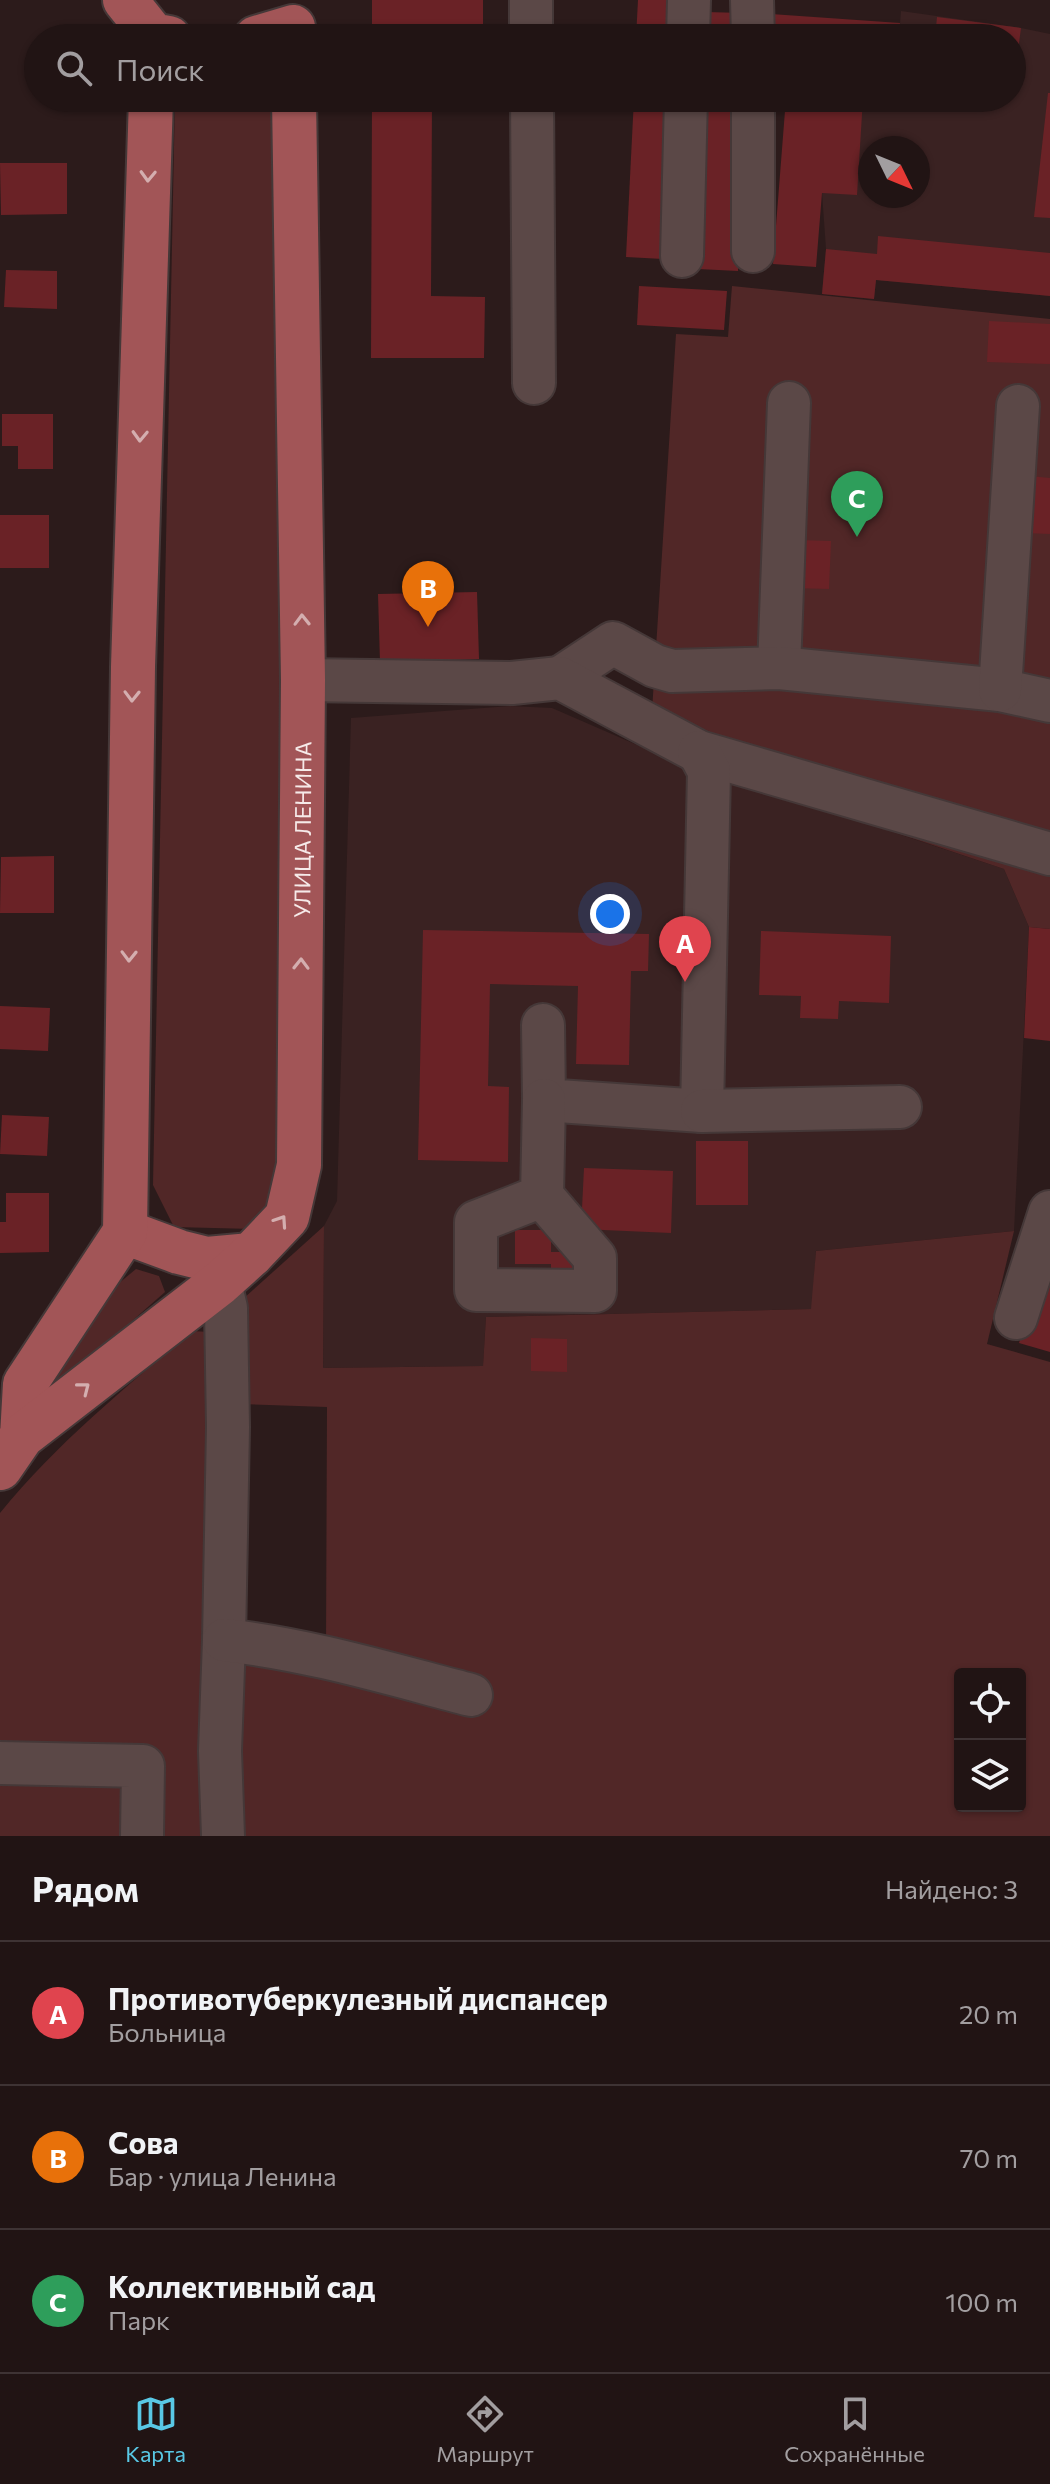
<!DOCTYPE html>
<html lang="ru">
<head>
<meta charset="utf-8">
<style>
  :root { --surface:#211414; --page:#2d2122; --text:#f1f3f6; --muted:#a29ea0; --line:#3e3334; --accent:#59c8e5 }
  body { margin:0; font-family:Commissioner,sans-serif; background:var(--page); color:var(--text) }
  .controls { position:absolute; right:24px; bottom:24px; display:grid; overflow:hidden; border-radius:8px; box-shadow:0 2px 6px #0004 }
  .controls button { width:72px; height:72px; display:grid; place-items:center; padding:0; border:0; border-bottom:2px solid var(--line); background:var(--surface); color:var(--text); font:40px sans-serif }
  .compass { position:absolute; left:858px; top:136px; width:72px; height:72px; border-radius:50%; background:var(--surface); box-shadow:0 2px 6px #0004; rotate:133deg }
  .you { position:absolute; left:610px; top:914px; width:28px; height:28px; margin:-20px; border:6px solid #fff; border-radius:50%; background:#1a73e8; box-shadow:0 0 0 12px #1a73e833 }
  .badge { display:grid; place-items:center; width:52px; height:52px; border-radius:50%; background:var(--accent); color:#fff; font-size:26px; font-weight:700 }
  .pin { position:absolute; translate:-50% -66px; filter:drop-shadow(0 2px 4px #0008) }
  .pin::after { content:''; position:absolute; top:42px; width:28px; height:24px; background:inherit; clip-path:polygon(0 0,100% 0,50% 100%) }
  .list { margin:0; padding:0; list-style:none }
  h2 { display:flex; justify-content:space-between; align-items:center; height:104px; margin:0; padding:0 32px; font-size:34px }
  h2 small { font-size:26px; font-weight:400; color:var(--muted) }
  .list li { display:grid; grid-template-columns:52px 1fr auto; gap:24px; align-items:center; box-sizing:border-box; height:144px; padding:0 32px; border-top:2px solid var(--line) }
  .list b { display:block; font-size:30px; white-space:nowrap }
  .list p { margin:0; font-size:26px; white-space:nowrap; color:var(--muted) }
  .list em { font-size:26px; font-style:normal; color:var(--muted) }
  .icon { flex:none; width:44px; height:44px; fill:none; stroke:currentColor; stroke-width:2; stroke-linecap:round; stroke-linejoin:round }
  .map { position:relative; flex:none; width:1050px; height:1836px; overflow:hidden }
  .search { position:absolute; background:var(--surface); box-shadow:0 2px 6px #0004; left:24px; right:24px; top:24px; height:88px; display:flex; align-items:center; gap:20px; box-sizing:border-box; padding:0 28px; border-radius:44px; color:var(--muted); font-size:30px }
  .sheet { height:536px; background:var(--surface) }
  nav { display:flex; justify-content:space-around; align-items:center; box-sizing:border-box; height:112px; border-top:2px solid var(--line); background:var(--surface); font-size:22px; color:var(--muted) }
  nav a { display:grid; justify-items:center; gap:4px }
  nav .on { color:var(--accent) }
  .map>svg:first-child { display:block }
</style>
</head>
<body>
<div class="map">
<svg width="1050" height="1836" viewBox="0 0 1050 1836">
  <rect width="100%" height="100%" fill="#2c1b1b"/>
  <g fill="#3a2222" fill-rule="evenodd">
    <path d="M901 11 1021 28 1050 34V296L876 280 874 299 822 294 826 249 822 193 827 98H1012V38H899ZM870 148H918V196H870Z"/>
    <path d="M510 706 552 708 644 748 709 771 1004 869 1029 927 1014 1231 816 1251 812 1309 486 1317 483 1366 323 1368 324 1226 337 1201 351 718Z"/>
  </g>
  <g fill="#512727" fill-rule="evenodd">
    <path d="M175 98H282L279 1186 253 1229 174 1227 153 1185Z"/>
    <path d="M732 286 1050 319V929L1029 927 1004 869 644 748 687 733 652 711 676 334 728 337Z"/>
    <path d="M324 1226 323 1368 483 1366 486 1317 811 1309 816 1251 1014 1231 987 1344 1050 1362V1836H0V1513C56 1444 125 1388 192 1331L210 1332 235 1675 255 1651 326 1648 327 1407 239 1404 243 1299ZM960 1674H1020V1806H960Z"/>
    <path d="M136 1269 159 1276 165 1292 42 1400 107 1293Z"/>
  </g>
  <g fill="#6a2226">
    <rect x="372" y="0" width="111" height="38"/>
    <path d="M638 0H675L673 38H636Z"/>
    <path d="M705 12 745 13 744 38H704Z"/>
    <path d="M771 14 900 23 899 38H769Z"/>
    <path d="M937 17 1021 28 1014 81H1012V38H935Z"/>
    <path d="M1048 93H1050V218L1034 217Z"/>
    <path d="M372 98H432L431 296 485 297 484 358H371Z"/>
    <path d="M634 98H671L663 259 626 257Z"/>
    <path d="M703 98H743L738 271 698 269Z"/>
    <path d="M786 98H863L857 195 822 193 816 267 773 264Z"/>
    <path d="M0 163H67V214L1 215Z"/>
    <path d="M878 236 1050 253V296L876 280 874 299 822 294 826 249 877 254Z"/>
    <path d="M6 270 57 271V309L4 307Z"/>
    <path d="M639 286 727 291 724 330 637 325Z"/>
    <path d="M989 321 1050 324V364L987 362Z"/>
    <path d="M2 414H53V469H18V446H2Z"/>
    <path d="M1029 476 1050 478V534L1025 533Z"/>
    <rect x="0" y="515" width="49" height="53"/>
    <path d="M796 540 831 541 829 589 794 588Z"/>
    <path d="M477 592 479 659 380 662 378 594Z"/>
    <path d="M54 856V913H0L1 857Z"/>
    <path d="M1029 927 1050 929V1041L1024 1038Z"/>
    <path d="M423 930 649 934 648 971H631L629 1065 576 1064 578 986 490 984 488 1086 509 1087 508 1162 418 1160Z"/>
    <path d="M761 931 891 936 889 1003 839 1001 838 1019 800 1018 801 996 759 995Z"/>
    <path d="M0 1006 50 1008 48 1051 0 1049Z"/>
    <path d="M2 1115 49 1117 47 1156 0 1154Z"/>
    <rect x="696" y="1141" width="52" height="64"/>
    <path d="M584 1168 673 1171 671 1233 581 1229Z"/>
    <path d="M6 1193H49V1252L0 1253V1222H6Z"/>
    <path d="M515 1230H551V1252H575V1278H551V1264H515Z"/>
    <path d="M1049 1249H1050V1352L1019 1343Z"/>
    <path d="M531 1338 567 1339V1372L531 1371Z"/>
  </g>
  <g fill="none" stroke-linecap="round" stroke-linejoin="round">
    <g stroke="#453838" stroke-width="46">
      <g id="minor">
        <path d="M531 0V38"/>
        <path d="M752 0 753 38"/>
        <path d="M688 38 689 0"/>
        <path d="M532 98 534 383"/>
        <path d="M753 251V98"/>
        <path d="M682 256 686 98"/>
        <path d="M779 668 789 403"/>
        <path d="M560 678 613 643 655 666 672 671 779 668 1000 690 1050 701"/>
        <path d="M303 680 512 683 560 678 699 752 1050 854"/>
        <path d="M1000 690 1018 406"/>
        <path d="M543 1025 544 1100 702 1111 709 771 699 752"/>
        <path d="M702 1111 900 1107"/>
        <path d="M542 1196 476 1222V1290L595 1291V1258L542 1196 544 1100"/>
        <path d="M220 1283 226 1308 228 1427 224 1640 220 1751 223 1836"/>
        <path d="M1016 1318 1050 1212"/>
        <path d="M224 1640C308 1649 390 1674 471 1695"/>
        <path d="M0 1763 143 1766 142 1836"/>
      </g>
    </g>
    <g stroke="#453838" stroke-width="48">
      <g id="major">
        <path d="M125 0 153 35 169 38"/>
        <path d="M256 38 293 27"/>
        <path d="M125 1232 179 1252 207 1259 251 1255"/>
        <path d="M22 1436 25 1384 125 1232 133 667 151 98"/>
        <path id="s1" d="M0 1468 22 1436 220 1283 251 1255 287 1217 299 1165 303 680 294 98"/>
      </g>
    </g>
    <use href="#minor" stroke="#5b4847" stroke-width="42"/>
    <use href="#major" stroke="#a25557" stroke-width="44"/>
  </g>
  <defs><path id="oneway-chevron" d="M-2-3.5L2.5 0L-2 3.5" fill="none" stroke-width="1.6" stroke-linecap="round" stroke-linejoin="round" transform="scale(2)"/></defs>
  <g stroke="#d4aeaf">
    <use href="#oneway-chevron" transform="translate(148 176) rotate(92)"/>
    <use href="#oneway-chevron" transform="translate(140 436) rotate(92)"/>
    <use href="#oneway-chevron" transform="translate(302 620) rotate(-91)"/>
    <use href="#oneway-chevron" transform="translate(132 696) rotate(91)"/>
    <use href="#oneway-chevron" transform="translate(129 956) rotate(91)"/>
    <use href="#oneway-chevron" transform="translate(301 964) rotate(-89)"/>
    <use href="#oneway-chevron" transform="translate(281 1221) rotate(-56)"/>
    <use href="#oneway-chevron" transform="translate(84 1388) rotate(-38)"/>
  </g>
  <g text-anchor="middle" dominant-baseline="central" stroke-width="6" stroke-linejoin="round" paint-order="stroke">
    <g font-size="22" fill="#f6eae9" stroke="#221212">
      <text stroke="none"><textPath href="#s1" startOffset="772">УЛИЦА ЛЕНИНА</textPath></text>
    </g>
  </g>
</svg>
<div class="controls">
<button><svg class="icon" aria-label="locate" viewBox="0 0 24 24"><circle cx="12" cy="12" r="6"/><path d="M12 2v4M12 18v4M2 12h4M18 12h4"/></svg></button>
<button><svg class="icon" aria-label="layers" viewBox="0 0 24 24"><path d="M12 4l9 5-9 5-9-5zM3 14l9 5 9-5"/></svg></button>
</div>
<svg class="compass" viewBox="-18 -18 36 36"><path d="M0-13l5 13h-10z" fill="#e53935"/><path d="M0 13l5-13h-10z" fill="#a29ea0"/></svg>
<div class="you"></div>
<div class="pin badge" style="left:685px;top:982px;background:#e0444e">A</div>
<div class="pin badge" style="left:428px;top:627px;background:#e8710a">B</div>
<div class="pin badge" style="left:857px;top:537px;background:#2e9e5b">C</div>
<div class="search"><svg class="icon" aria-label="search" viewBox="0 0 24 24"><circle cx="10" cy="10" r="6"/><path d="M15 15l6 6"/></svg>Поиск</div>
</div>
<section class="sheet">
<h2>Рядом<small>Найдено: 3</small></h2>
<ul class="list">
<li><span class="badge" style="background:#e0444e">A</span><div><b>Противотуберкулезный диспансер</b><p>Больница</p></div><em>20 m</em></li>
<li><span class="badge" style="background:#e8710a">B</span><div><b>Сова</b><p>Бар · улица Ленина</p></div><em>70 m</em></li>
<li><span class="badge" style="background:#2e9e5b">C</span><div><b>Коллективный сад</b><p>Парк</p></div><em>100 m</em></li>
</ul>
</section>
<nav>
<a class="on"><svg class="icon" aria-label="map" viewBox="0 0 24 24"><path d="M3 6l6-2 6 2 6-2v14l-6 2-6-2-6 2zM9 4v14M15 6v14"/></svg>Карта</a>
<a><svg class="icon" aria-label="directions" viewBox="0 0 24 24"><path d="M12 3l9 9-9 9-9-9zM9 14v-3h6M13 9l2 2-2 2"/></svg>Маршрут</a>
<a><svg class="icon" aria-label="saved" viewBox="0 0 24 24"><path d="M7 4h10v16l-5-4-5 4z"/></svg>Сохранённые</a>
</nav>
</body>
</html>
